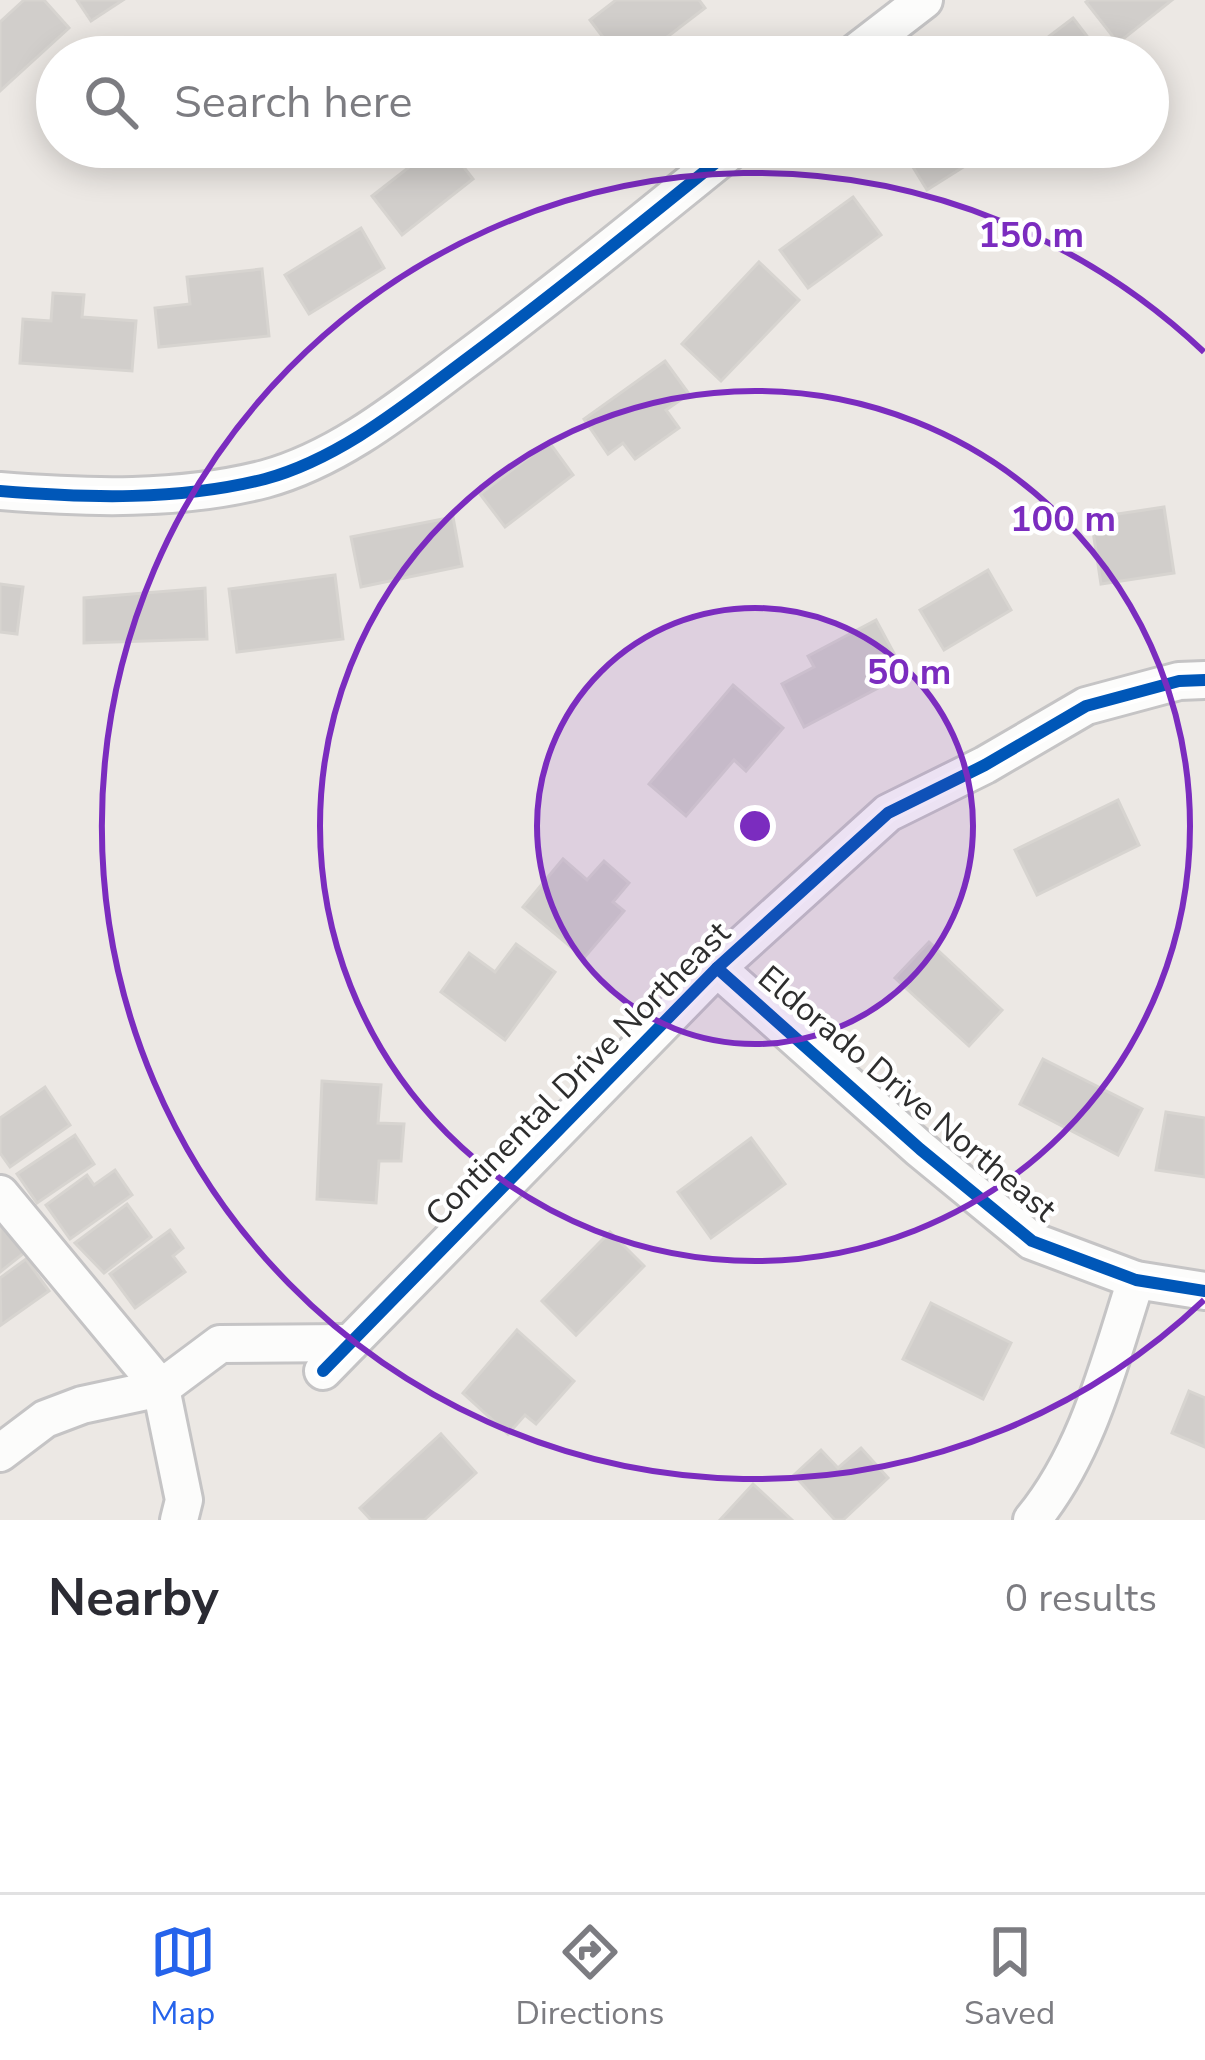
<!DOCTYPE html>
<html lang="en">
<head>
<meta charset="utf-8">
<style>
  :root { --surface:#fff; --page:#f7f7f7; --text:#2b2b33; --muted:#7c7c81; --line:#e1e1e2; --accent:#2563eb }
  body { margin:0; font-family:"Nunito Sans",sans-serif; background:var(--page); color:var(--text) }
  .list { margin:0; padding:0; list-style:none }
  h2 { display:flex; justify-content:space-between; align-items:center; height:156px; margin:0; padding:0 48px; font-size:51px }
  h2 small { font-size:39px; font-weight:400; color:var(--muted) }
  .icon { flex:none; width:66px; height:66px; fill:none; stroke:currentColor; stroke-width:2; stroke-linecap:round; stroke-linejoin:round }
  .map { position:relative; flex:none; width:1205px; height:1520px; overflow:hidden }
  .search { position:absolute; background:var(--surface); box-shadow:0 6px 30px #0003; left:36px; right:36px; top:36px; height:132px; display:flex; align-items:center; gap:30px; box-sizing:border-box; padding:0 42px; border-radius:66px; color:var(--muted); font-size:45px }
  .sheet { height:372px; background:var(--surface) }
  nav { display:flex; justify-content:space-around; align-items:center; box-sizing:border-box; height:168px; border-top:3px solid var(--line); background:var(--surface); font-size:33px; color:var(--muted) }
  nav a { display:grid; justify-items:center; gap:6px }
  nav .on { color:var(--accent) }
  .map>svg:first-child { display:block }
</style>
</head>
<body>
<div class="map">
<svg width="1205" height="1520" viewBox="0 0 1205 1520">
  <rect width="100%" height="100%" fill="#ece8e4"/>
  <g fill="#d1cecb" stroke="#d7d4d0" stroke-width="3">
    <path d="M24 0H44L69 28 0 91V22Z"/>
    <path d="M77 0H123L91 21Z"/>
    <path d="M616 0H699L705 8 641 57H618L590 20Z"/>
    <path d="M1089 0H1172L1118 43 1086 2Z"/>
    <path d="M1073 18 1103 57H1022Z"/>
    <path d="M435 147H448L473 179 402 235 372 196Z"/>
    <path d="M906 147H995L927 190 902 149Z"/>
    <path d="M853 197 881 235 808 288 780 250Z"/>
    <path d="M361 228 384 268 309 314 285 275Z"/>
    <path d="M759 262 799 300 721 381 682 344Z"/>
    <path d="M262 269 269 336 159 347 155 308 190 304 187 277Z"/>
    <path d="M53 293 84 295 82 317 136 321 132 371 20 363 23 319 51 321Z"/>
    <path d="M665 361 689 394 666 410 679 428 635 459 623 443 608 454 584 419Z"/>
    <path d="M549 442 573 475 505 527 480 494Z"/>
    <path d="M1164 507 1174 573 1101 584 1091 518Z"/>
    <path d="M453 517 462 566 361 587 351 537Z"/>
    <path d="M988 570 1011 610 944 650 920 610Z"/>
    <path d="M335 575 343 639 237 652 229 589Z"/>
    <path d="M0 584 23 587 17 634 0 632Z"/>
    <path d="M205 588 207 639 84 643V598Z"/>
    <path d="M876 620 905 674 804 727 782 684 814 667 808 656Z"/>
    <path d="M733 685 783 728 746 771 734 760 686 816 649 784Z"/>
    <path d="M1118 800 1139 845 1037 895 1015 850Z"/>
    <path d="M563 859 587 880 604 861 629 883 613 902 624 911 584 958 523 907Z"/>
    <path d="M929 942 1002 1010 969 1046 895 978Z"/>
    <path d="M516 944 555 972 505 1040 441 992 469 953 495 972Z"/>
    <path d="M1043 1059 1142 1109 1118 1155 1020 1104Z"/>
    <path d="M322 1081 381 1085 378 1123 404 1124 401 1161H379L376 1203 317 1199Z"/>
    <path d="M45 1087 70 1125 10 1167 0 1153V1118Z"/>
    <path d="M1166 1112 1205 1118V1177L1156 1170Z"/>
    <path d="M75 1135 94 1164 37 1203 17 1174Z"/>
    <path d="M751 1138 785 1184 711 1238 678 1192Z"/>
    <path d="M115 1170 132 1195 70 1239 46 1205 87 1175 94 1185Z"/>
    <path d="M127 1204 151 1237 104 1273 75 1243Z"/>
    <path d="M0 1222 24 1253 0 1272Z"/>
    <path d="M170 1230 183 1248 173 1256 185 1272 135 1308 110 1274Z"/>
    <path d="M610 1232 644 1266 576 1335 542 1301Z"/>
    <path d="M26 1259 49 1291 1 1325 0 1278Z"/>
    <path d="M931 1303 1011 1343 983 1399 903 1359Z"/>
    <path d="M517 1330 574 1381 536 1424 525 1415 508 1434 463 1393Z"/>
    <path d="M1189 1391 1205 1398V1447L1172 1433Z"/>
    <path d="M441 1434 476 1473 424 1520H371L360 1508Z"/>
    <path d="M861 1448 888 1478 843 1520H835L794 1475 821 1450 838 1468Z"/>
    <path d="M753 1484 792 1520H720Z"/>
  </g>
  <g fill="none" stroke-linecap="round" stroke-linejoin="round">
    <g stroke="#c5c4c5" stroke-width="42">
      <g id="street">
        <path d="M850 57 924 0"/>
        <path d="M0 491C87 498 179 501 265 479 338 459 401 408 461 363 555 293 645 220 735 147"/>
        <path d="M717 968 920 1149 1032 1241 1136 1280 1205 1291"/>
        <path d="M0 1194 161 1388 184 1500 179 1520"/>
        <path d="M323 1371 717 968 888 813 985 765 1086 706 1179 681 1205 680"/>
        <path d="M0 1453 45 1419 82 1405 161 1388 220 1344 350 1343"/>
        <path d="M1032 1520C1088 1452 1109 1363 1136 1280"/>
      </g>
    </g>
    <use href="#street" stroke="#fcfcfb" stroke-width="36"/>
    <g stroke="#fff" stroke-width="20">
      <g id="cycleway">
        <path d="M0 491C87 498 179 501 265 479 338 459 401 408 461 363 555 293 645 220 735 147"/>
        <path d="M717 968 920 1149 1032 1241 1136 1280 1205 1291"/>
        <path d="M323 1371 717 968 888 813 985 765 1086 706 1179 681 1205 680"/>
      </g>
    </g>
    <use href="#cycleway" stroke="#0057b8" stroke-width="12"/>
  </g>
  <circle cx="755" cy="826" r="218" fill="#7b2cbf" fill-opacity=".12"/>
  <g fill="none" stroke="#7b2cbf" stroke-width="6">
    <circle cx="755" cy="826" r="218"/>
    <circle cx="755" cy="826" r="435"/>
    <path d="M1204 1300A653 653 0 1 1 1204 352"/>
  </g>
  <g text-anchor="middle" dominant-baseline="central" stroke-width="9" stroke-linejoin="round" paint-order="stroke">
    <g font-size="33" fill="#2e2e2e" stroke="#fff">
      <text transform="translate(578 1074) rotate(-45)">Continental Drive Northeast</text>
      <text transform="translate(907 1094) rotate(40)">Eldorado Drive Northeast</text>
    </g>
  </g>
  <circle cx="755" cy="826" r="18" fill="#7b2cbf" stroke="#fff" stroke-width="6"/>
  <g font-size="36" text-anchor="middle" font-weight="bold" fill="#7b2cbf" stroke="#fff" stroke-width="9" stroke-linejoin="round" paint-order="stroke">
    <text x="1031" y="247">150 m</text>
    <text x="1063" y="531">100 m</text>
    <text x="909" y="684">50 m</text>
  </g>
</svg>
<div class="search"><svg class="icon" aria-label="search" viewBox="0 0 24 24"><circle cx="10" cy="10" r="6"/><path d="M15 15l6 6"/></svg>Search here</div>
</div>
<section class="sheet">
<h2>Nearby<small>0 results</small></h2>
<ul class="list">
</ul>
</section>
<nav>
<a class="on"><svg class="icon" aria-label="map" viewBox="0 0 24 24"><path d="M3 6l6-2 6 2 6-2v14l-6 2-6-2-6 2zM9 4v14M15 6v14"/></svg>Map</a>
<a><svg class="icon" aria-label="directions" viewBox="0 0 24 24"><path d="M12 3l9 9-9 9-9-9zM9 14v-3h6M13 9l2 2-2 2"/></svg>Directions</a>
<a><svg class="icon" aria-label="saved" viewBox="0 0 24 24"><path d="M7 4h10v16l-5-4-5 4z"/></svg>Saved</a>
</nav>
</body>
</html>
